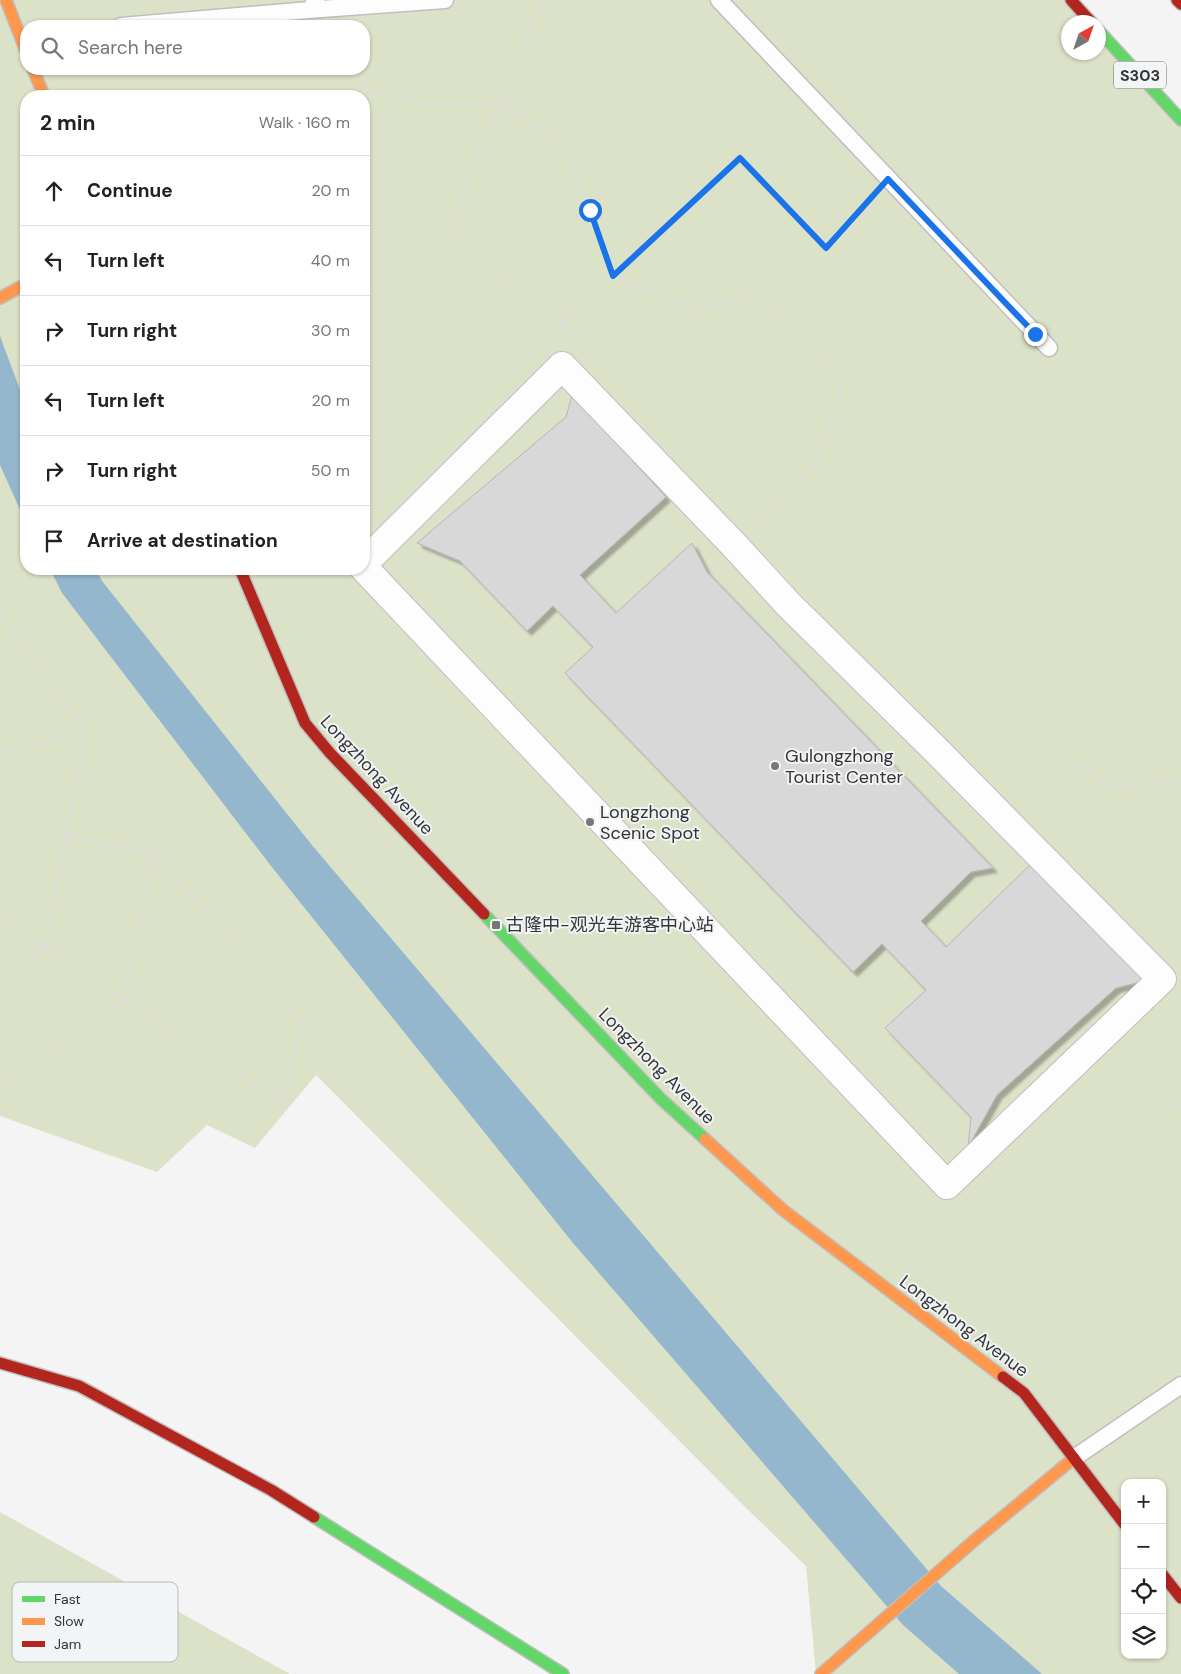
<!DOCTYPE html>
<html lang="en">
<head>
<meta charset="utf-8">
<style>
  :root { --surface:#fff; --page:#f2f2f2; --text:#222; --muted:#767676; --line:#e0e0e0 }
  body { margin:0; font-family:"DM Sans","Noto Sans SC",sans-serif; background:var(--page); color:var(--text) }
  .controls { position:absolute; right:15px; bottom:15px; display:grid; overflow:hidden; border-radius:10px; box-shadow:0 1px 4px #0004 }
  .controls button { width:45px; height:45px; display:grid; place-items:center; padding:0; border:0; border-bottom:1px solid var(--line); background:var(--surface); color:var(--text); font:25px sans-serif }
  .compass { position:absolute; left:1061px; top:15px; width:45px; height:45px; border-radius:50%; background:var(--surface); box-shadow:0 1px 4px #0004; rotate:40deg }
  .stop { position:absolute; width:15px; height:15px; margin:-11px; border:4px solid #1a73e8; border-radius:50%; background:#fff }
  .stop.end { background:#1a73e8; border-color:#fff; box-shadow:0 1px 5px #0008 }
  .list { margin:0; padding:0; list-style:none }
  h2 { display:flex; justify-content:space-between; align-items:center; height:65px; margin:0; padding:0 20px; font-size:21px }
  h2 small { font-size:16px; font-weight:400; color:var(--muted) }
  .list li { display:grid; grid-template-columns:32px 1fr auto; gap:15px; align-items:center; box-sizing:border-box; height:70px; padding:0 20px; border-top:1px solid var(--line) }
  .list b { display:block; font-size:19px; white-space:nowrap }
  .list em { font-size:16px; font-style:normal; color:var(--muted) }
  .icon { flex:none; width:28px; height:28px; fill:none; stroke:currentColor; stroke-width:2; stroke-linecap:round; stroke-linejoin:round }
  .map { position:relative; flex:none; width:1181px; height:1674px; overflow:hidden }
  .search { position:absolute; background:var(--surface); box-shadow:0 1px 4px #0004; left:20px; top:20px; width:350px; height:55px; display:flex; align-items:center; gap:12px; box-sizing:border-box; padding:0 18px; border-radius:20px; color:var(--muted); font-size:19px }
  .panel { position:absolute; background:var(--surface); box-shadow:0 1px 4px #0004; left:20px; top:90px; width:350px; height:485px; border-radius:20px }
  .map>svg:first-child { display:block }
</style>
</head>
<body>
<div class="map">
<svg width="1181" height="1674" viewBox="0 0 1181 1674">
  <defs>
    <filter id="shadow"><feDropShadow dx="4.5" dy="4.5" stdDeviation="1" flood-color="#0004"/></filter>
  </defs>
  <rect width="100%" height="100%" fill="#f4f4f5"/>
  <g fill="#dbe2c8" fill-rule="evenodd">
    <path d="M0 0H1072L1093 22H1068V52H1098L1099 28 1181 115V1674H816L806 1566 743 1505 316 1075 255 1148 207 1125 157 1172 0 1116ZM26 26H364V69H26ZM26 96H364V569H26ZM1125 1483H1162V1655H1125Z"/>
    <path d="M0 1512 290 1674H0Z"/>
  </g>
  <g fill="#94b7cd">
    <path d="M0 336 26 406V523L0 465Z"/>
    <path d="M50 569H96L102 581 311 844 941 1586 1042 1674H959L903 1625 573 1243 271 866 62 593Z"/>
  </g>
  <path fill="#d9d8d9" stroke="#b5b5b6" filter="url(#shadow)" d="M575 385 596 421 666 497 580 575 616 613 692 543 707 572 993 868 971 872 921 921 946 947 1035 860 1153 979 1116 988 997 1095 968 1147 971 1117 885 1028 926 990 882 944 853 972 565 673 593 647 553 606 527 631 460 561 417 543 566 417Z"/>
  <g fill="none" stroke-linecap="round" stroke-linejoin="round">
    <g stroke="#bfbfc0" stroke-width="19">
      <g id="lane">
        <path d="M719 0 1049 348"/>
        <path d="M314 2 321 9 445 0"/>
        <path d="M121 26 321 9"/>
        <path d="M1074 1458 1181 1385"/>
      </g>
    </g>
    <g stroke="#bfbfc0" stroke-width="30">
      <path id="street" d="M364 563 562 366 734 545 788 604 935 749 1162 979 947 1185 364 568"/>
    </g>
    <g stroke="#bfbfc0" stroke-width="14">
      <g id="fast">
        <path d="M1098 30 1181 120"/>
        <path d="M484 914 661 1099 705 1139"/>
        <path d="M314 1517 563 1674"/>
      </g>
    </g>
    <g stroke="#bfbfc0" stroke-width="14">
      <g id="slow">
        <path d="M6 0 26 51"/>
        <path d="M33 69 44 96"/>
        <path d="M0 298 26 284"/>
        <path d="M705 1139 783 1210 1003 1377"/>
        <path d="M821 1674 976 1539 1074 1458"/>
      </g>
    </g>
    <g stroke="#bfbfc0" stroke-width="14">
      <g id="jam">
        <path d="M1071 0 1091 22"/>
        <path d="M1177 0 1181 4"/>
        <path d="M240 569 305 723 330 753 484 914"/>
        <path d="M0 1363 79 1386 271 1490 314 1517"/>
        <path d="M1003 1377 1024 1393 1125 1525"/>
        <path d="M1162 1574 1181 1598"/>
      </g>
    </g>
    <g stroke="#ddddde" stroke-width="3" stroke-dasharray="4 4" stroke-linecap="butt">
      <path d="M542 0 499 104 451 224 560 324 740 159 826 248 875 194"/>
      <path d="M354 69 366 90 428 104H499L563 142 590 210 613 276 698 311 747 297 800 331 843 391 819 458 753 526"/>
      <path d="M560 324 577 341"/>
      <path d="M760 528 811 581"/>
      <path d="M0 612 86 733 45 948 0 980"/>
      <path d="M0 752 86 733"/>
      <path d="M1004 781 1047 738 1108 788 1181 780"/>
      <path d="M0 918 283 1105 302 1023 155 853"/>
      <path d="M1122 1054 1181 1111"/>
      <path d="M0 1083 124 1000 155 853 66 836"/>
    </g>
    <use href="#lane" stroke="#fdfdfe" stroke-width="16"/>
    <use href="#street" stroke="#fdfdfe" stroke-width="28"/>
    <use href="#fast" stroke="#63d668" stroke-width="11"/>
    <use href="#slow" stroke="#ff974d" stroke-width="11"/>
    <use href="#jam" stroke="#b3261e" stroke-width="11"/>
  </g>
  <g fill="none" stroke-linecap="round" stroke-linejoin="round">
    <path stroke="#1a73e8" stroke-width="6" d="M590 210 613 276 740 158 826 248 888 179 1035 334"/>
  </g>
  <g fill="#777778" stroke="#f3f4f6" stroke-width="2">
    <circle cx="775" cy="766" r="5"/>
    <circle cx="590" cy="822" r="5"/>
    <rect x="491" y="920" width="10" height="10" rx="2.5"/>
  </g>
  <g text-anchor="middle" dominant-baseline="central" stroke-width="4" stroke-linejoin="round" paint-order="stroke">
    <rect fill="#f3f4f6" stroke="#6d6e6f" stroke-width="1" x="1114" y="61.5" width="52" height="27" rx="4"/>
    <g font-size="16" font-weight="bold" fill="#333435">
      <text x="1140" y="75">S303</text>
    </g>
    <g font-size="18" fill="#333435" stroke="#f3f4f6" text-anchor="start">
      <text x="785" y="756">Gulongzhong<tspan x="785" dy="21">Tourist Center</tspan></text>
      <text x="600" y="812">Longzhong<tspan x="600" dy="21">Scenic Spot</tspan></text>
      <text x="506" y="925">古隆中-观光车游客中心站</text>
    </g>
    <g font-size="18" fill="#333435" stroke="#f3f4f6">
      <text transform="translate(377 775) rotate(47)">Longzhong Avenue</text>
      <text transform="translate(657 1066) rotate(45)">Longzhong Avenue</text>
      <text transform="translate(964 1326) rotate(37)">Longzhong Avenue</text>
    </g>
  </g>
  <rect x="12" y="1582" width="166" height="80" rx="8" fill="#f3f4f6" stroke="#b9babc" stroke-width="1"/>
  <rect x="22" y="1596" width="23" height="6" fill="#63d668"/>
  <rect x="22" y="1618" width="23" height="7" fill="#ff974d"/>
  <rect x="22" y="1641" width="23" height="6" fill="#b3261e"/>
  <g font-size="14" fill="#333435">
    <text x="54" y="1604">Fast</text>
    <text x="54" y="1626">Slow</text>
    <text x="54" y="1649">Jam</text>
  </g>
</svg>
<div class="controls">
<button>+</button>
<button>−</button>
<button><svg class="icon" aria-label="locate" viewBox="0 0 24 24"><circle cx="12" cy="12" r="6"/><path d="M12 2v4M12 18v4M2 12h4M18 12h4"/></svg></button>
<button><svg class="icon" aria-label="layers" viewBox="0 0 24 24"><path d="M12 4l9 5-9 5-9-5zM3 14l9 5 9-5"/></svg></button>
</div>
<svg class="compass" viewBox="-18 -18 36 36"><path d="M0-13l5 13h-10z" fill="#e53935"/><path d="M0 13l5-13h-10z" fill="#767676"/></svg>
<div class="stop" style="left:590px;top:210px"></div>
<div class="stop end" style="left:1035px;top:334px"></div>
<div class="search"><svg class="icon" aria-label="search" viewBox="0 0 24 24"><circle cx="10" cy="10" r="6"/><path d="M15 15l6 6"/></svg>Search here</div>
<section class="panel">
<h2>2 min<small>Walk · 160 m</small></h2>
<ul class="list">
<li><svg class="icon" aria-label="ahead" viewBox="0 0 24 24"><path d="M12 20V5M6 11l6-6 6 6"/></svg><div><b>Continue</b></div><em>20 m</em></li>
<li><svg class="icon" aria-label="left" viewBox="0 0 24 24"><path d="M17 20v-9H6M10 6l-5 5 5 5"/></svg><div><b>Turn left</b></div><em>40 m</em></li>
<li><svg class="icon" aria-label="right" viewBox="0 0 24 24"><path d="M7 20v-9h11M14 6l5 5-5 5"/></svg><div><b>Turn right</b></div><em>30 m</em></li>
<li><svg class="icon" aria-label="left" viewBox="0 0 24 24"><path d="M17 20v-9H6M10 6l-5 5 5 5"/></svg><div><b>Turn left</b></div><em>20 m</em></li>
<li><svg class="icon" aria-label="right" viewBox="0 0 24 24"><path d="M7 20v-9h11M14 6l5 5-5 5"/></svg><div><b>Turn right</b></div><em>50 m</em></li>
<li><svg class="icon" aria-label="arrive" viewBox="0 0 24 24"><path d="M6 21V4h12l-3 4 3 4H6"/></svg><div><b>Arrive at destination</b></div></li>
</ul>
</section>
</div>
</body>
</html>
